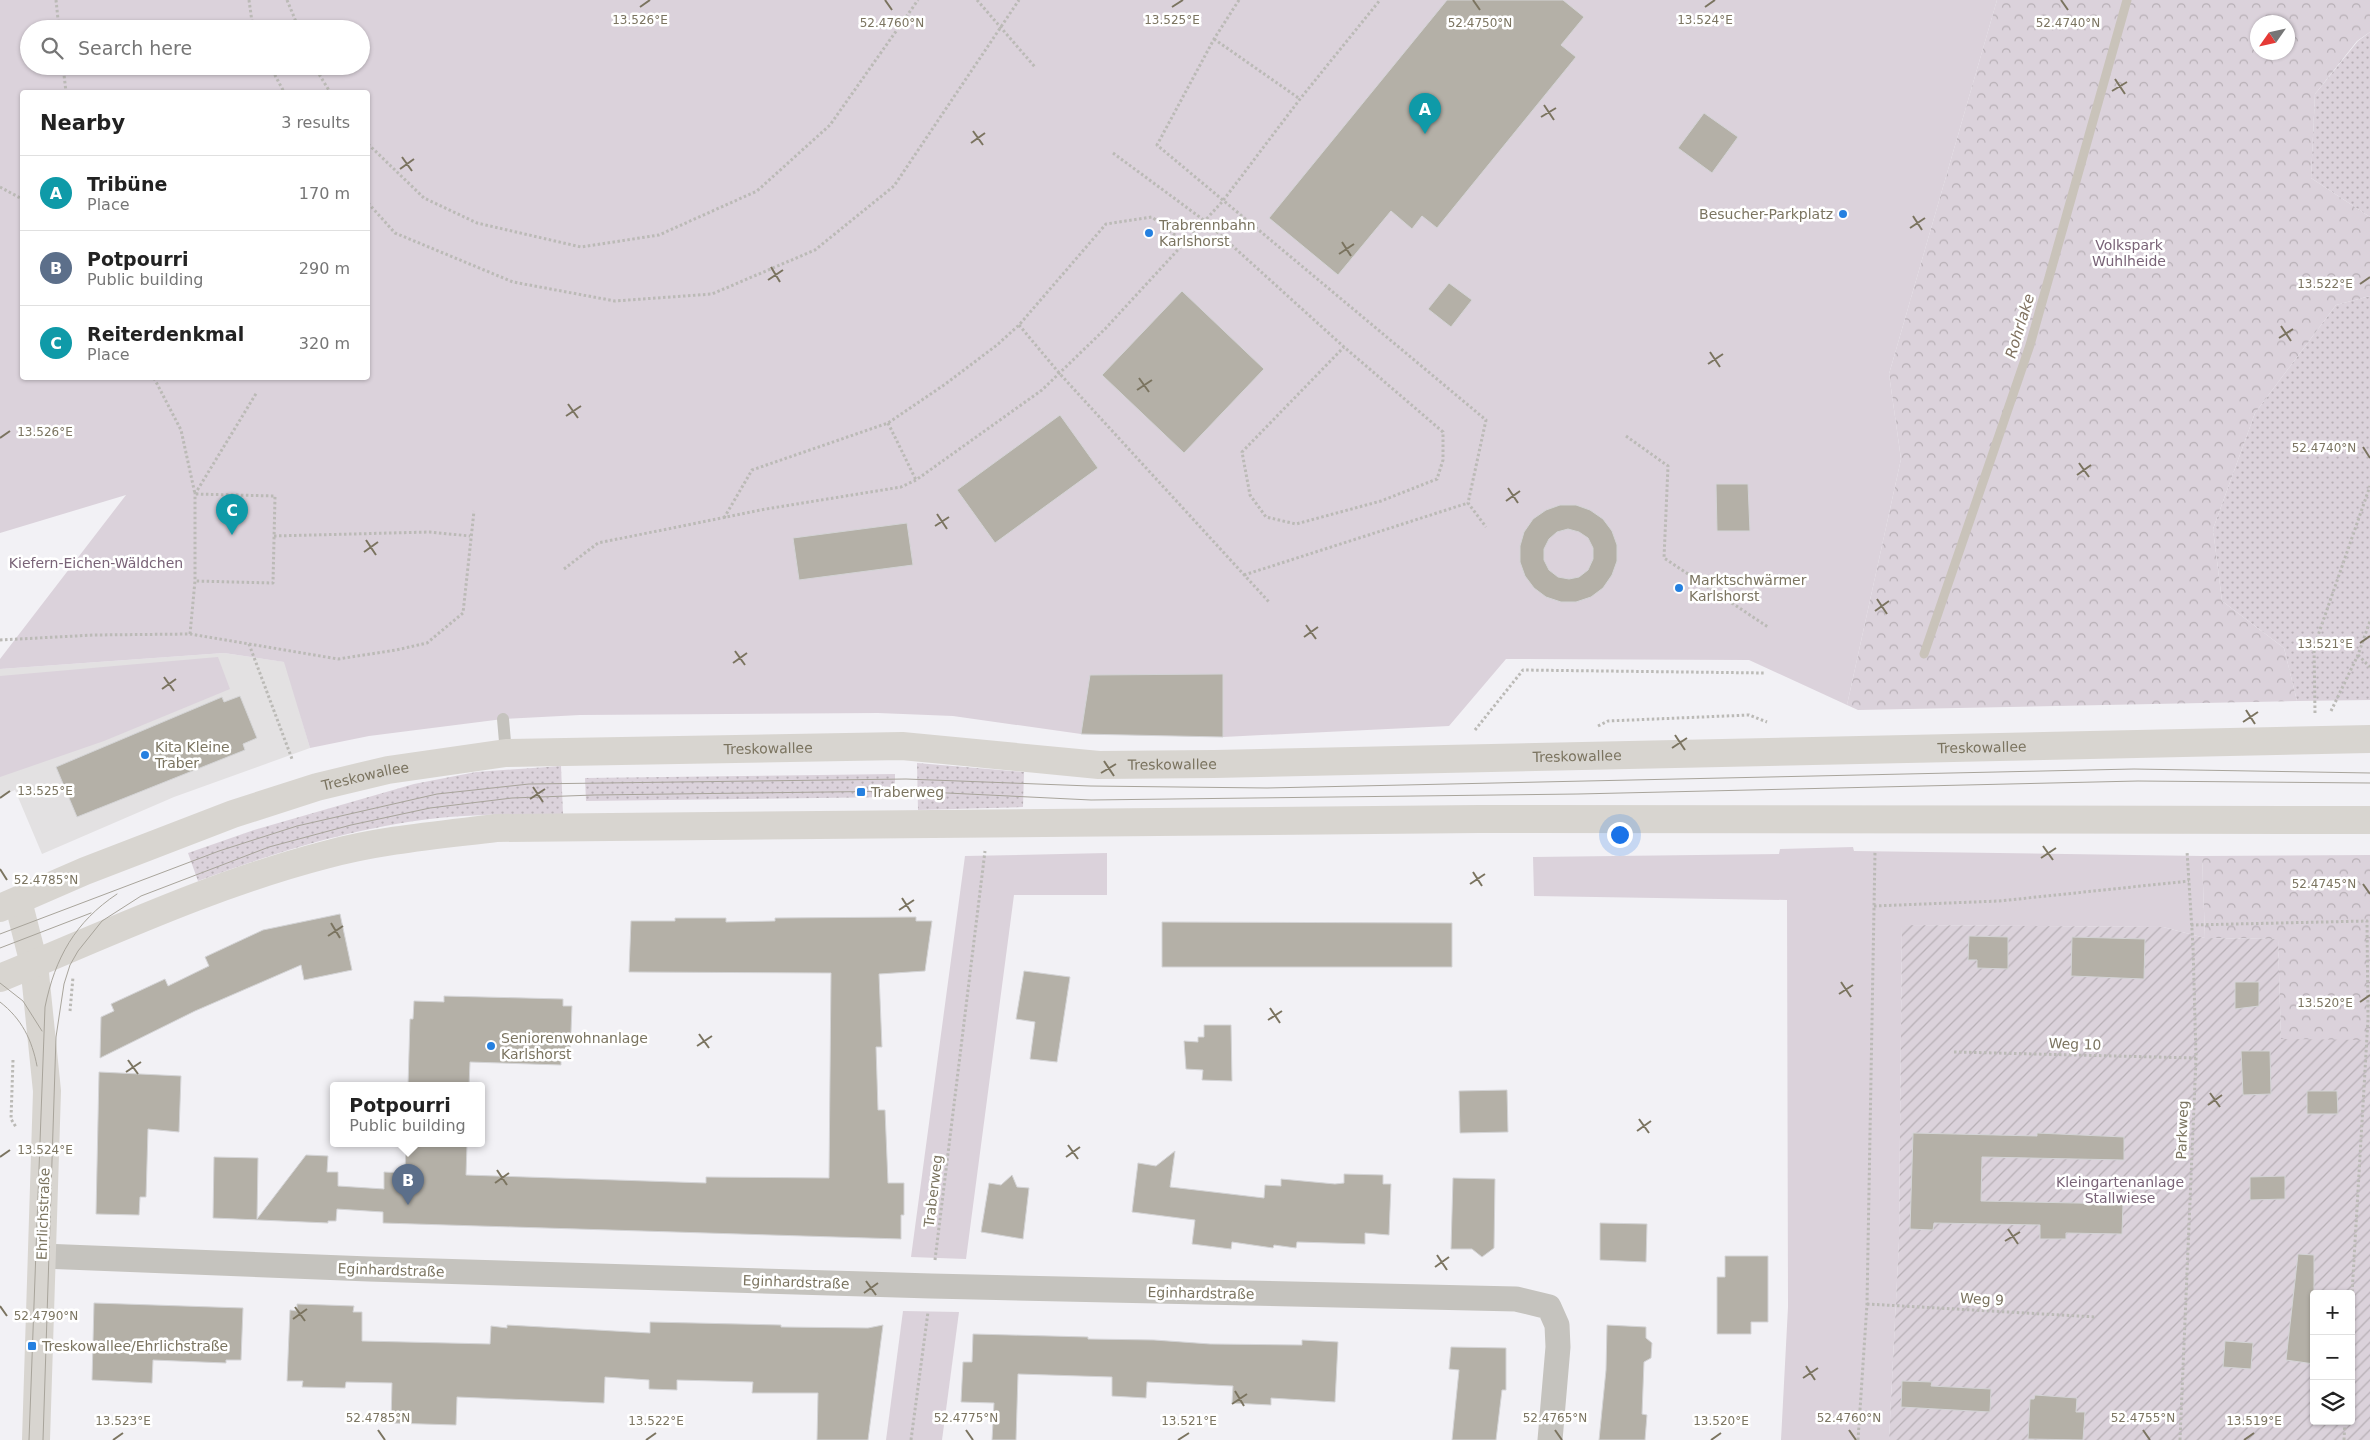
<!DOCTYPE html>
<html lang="en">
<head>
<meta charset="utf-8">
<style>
  :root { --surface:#fff; --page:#f6f6f6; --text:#222; --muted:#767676; --line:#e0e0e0; --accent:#2580e0 }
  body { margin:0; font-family:"DejaVu Sans",sans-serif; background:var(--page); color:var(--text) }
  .controls { position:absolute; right:15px; bottom:15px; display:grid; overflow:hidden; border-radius:5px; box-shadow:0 1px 4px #0004 }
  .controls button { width:45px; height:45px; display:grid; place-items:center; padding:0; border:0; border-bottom:1px solid var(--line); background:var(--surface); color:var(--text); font:25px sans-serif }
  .compass { position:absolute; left:2250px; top:15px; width:45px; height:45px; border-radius:50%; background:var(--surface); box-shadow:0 1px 4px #0004; rotate:236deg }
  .you { position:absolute; left:1619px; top:834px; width:18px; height:18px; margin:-12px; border:4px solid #fff; border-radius:50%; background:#1a73e8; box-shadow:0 0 0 8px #1a73e833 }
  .badge { display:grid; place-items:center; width:32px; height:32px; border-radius:50%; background:var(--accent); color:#fff; font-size:16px; font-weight:700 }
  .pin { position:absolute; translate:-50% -41px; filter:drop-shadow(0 1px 2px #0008) }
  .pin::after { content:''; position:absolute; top:26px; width:18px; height:15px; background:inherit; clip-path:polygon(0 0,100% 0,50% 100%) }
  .popup { position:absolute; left:330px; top:1082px; width:155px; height:65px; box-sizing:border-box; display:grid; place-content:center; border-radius:5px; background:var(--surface); filter:drop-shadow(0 1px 4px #0005); font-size:16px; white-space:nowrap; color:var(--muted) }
  .popup b { font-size:19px; color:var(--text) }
  .popup::after { content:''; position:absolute; left:50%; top:100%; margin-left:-10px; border:10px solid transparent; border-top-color:var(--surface) }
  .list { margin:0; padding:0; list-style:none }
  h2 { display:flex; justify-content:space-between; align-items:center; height:65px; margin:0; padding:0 20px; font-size:21px }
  h2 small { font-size:16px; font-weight:400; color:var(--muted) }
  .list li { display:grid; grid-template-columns:32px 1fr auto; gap:15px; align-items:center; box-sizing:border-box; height:75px; padding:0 20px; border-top:1px solid var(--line) }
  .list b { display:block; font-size:19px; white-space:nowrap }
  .list p { margin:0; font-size:16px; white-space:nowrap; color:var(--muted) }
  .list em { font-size:16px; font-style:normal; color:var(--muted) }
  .icon { flex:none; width:28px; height:28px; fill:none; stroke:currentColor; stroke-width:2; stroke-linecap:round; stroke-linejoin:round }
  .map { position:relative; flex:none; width:2370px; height:1440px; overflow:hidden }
  .search { position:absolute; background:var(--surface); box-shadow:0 1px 4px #0004; left:20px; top:20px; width:350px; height:55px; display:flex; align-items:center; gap:12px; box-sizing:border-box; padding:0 18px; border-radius:28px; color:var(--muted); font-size:19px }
  .panel { position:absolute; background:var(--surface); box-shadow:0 1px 4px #0004; left:20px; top:90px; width:350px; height:290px; border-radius:5px }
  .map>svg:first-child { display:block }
</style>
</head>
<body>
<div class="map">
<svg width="2370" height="1440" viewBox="0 0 2370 1440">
  <defs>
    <pattern id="grass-dots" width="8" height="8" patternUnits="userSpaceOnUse" patternTransform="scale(1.25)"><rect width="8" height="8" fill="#dbd2db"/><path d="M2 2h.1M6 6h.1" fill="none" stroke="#b7afb5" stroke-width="1.8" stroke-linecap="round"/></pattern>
    <pattern id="forest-crowns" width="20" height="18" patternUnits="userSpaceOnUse" patternTransform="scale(1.25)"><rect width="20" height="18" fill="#dbd2db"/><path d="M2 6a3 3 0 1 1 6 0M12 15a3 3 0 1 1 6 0" fill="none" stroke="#b7afb5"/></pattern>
    <pattern id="garden-furrows" width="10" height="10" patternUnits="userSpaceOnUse" patternTransform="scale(1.25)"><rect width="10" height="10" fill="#dbd2db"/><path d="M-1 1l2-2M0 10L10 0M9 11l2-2" fill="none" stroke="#b7afb5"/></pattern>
  </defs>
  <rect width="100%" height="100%" fill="#f2f1f5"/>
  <path fill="#e3e1e2" d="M224 653 285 662 310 748 174 797 42 854 15 790 0 796V669Z"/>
  <g fill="url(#grass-dots)">
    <path d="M2370 32V217L2311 178 2315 94 2358 41Z"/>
    <path d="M2370 296V700L2297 701 2284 648 2222 601 2213 529 2255 413 2336 305Z"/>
    <path d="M917 763 1024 772 1023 807 918 810Z"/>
    <path d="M561 766 563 814C525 814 486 814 449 817 361 825 280 851 198 881L188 853 254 830 414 784 476 772Z"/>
    <path d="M895 774V797L586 801 585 778Z"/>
  </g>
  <g fill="url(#forest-crowns)" fill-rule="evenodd">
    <path d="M1997 0H2370V32L2357 41 2315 94 2311 178 2370 217V296L2336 305 2255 413 2213 529 2222 601 2284 648 2297 701 1858 710 1847 705 1901 459 1889 374ZM2258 22H2288V52H2258Z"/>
    <path d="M2370 855V1040H2281L2278 939 2205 938 2202 856Z"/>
  </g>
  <g fill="#dbd2db" fill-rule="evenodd">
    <path d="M0 0H1997L1889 374 1901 459 1847 705 1749 660 1506 659 1449 726 1223 737 1081 734 953 716 878 713 580 715 503 719 369 736 310 748 284 662 224 653 0 669V659L126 495 0 533ZM29 29H361V66H29ZM22 92H368V378H22Z"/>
    <path d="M218 657 230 689 104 741 0 777V676Z"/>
    <path d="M1853 847 1854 851 2202 856 2205 938 2163 927 1902 925 1899 1241 1889 1440H1781L1788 1307 1787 900 1534 896 1533 857 1779 854 1780 849Z"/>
    <path d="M1107 853V895H1014L966 1259 911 1257 965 856Z"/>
    <path d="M903 1311 959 1312 942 1440H886Z"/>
  </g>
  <path fill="url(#garden-furrows)" fill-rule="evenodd" d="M1902 925 2163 927 2205 938 2278 939 2281 1039 2370 1040V1440H1889L1899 1241ZM2314 1294H2351V1421H2314Z"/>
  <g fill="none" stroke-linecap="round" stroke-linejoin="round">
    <path stroke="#c9c3ba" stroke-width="9" d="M1924 654 2030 345 2127 0"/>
  </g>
  <g fill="#b4b0a7" stroke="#d4d4d6" fill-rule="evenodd">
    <path d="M1447 0H1563L1584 17 1561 45 1576 57 1437 228 1422 216 1412 229 1391 211 1338 275 1269 218Z"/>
    <path d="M1704 113 1738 137 1712 173 1678 148Z"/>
    <path d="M1449 283 1472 300 1451 327 1428 309Z"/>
    <path d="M1182 291 1264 369 1184 453 1102 375Z"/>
    <path d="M1060 415 1098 468 995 543 957 490Z"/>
    <path d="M1716 484H1748L1750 531H1717Z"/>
    <path d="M1560 505H1576L1590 510 1603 519 1612 531 1617 545V561L1612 575 1603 588 1591 597 1576 602H1561L1546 597 1534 588 1525 576 1520 562V546L1524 532 1533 519 1546 510ZM1568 529 1579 532 1588 538 1593 548V559L1588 570 1579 577 1569 579 1558 577 1549 570 1544 560V549L1549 539 1557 532Z"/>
    <path d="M907 523 913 565 799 580 793 538Z"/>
    <path d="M1223 674V737L1081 734 1090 675Z"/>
    <path d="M240 696 257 738 243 744 245 750 77 817 56 767 222 697 224 702Z"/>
    <path d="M340 914 352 970 304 980 301 965 195 1011 100 1058 101 1017 114 1011 111 1004 165 979 168 986 209 966 205 957 263 930Z"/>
    <path d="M916 917V921H932L925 971 879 974 882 1047H876L878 1110H885L888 1183H904V1215H901V1239L383 1223V1212L337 1209 336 1221H328V1223L213 1218 214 1157 258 1158 257 1219 306 1155 328 1156 327 1172H338V1186L384 1189V1172L405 1173 406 1144H467L466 1175 706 1183V1177L829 1178 831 973 629 972 631 921H675V918H726V922L775 921V918Z"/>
    <path d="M1162 922 1452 923V967H1162Z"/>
    <path d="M1969 936 2008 937V969L1977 968V960H1968Z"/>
    <path d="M2072 937 2145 939 2144 979 2071 976Z"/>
    <path d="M1024 971 1070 977 1057 1062 1030 1059 1035 1022 1016 1019Z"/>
    <path d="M2235 982H2259V1006L2235 1009Z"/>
    <path d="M444 996 563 999V1006H572L570 1059 561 1058V1065L470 1062 469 1086H408L410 1019H413L414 1001 444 1002Z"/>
    <path d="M1204 1025H1231L1232 1081 1202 1080 1203 1070 1186 1069 1184 1041 1198 1042V1037H1204Z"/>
    <path d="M2241 1051H2270L2271 1094 2243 1095Z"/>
    <path d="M99 1072 181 1076 179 1132 148 1129 146 1197H140L139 1215 96 1214Z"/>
    <path d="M1507 1090 1508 1132 1460 1133 1459 1091Z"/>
    <path d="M2307 1091H2337L2338 1114H2307Z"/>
    <path d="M1913 1133 2037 1136V1133L2124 1137V1160L1982 1157 1981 1201 2123 1204 2122 1234 2066 1233V1239H2040V1225L1934 1223 1933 1230 1910 1229Z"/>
    <path d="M1175 1151 1170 1187 1264 1198 1265 1185 1281 1186V1179L1335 1184 1344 1183V1174L1383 1175V1184H1391L1389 1235 1365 1233V1244L1297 1242 1296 1248 1274 1245 1273 1248 1232 1242 1231 1249 1192 1244 1195 1220 1132 1212 1138 1163 1156 1166Z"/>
    <path d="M1012 1175 1017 1187 1029 1188 1023 1239 981 1232 989 1183 1001 1185Z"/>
    <path d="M2285 1176V1199L2250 1200V1177Z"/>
    <path d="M1453 1178 1495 1179 1494 1248 1482 1257 1472 1249H1451Z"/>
    <path d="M1600 1223 1647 1224 1646 1262 1600 1260Z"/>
    <path d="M2298 1254 2314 1255V1364L2286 1360Z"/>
    <path d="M1725 1256H1768V1322H1751V1334H1717V1277H1725Z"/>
    <path d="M94 1303 243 1308 241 1360H226V1363L153 1360 152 1383 92 1380Z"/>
    <path d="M297 1304 354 1306 353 1312H362V1341L490 1344 491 1326 507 1328V1325L650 1333V1322L781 1325V1327L868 1328 883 1325 868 1440H817L818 1393H752L753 1382 677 1380V1390L649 1389V1380L605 1377 604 1403 457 1397 456 1425 391 1423 392 1383 346 1382 345 1388 302 1387 303 1381H287L290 1310 297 1311Z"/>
    <path d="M1607 1325 1646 1327V1338L1652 1343 1651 1358 1644 1362 1642 1414 1647 1415 1645 1440H1599L1606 1370Z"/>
    <path d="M973 1334 1088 1337V1339L1154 1340 1210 1344 1302 1345V1340L1338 1342 1335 1402 1271 1398V1405L1232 1403 1233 1386 1147 1382 1146 1398 1112 1396V1377L1018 1374 1016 1440H992L994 1403 961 1402 963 1362H972Z"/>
    <path d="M2225 1341 2253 1343 2251 1369 2223 1367Z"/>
    <path d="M1451 1347 1506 1348V1390H1502L1496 1440H1452L1459 1370 1449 1369Z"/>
    <path d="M1902 1381 1932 1382 1931 1386 1991 1389 1990 1412 1901 1407Z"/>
    <path d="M2035 1395 2077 1398 2076 1412H2085L2083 1440 2028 1439 2030 1399H2034Z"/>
  </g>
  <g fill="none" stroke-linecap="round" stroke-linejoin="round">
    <g stroke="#bbbab6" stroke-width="3" stroke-dasharray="2.5 2.5" stroke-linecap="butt">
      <path d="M56 0 59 29"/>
      <path d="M249 0 253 29"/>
      <path d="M287 0 299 29"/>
      <path d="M977 0 1035 67"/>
      <path d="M1239 0 1214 39 1157 145 1486 420 1468 503 1486 527"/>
      <path d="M1214 39 1300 99"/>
      <path d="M63 66 66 92"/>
      <path d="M270 66 284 92"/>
      <path d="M314 66 330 92"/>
      <path d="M368 144 424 198 477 223 581 247 659 235 757 191 830 125 918 0"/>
      <path d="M1113 153 1205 221 1344 347 1443 432V460L1437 479 1381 501 1296 524 1266 517 1250 495 1242 452 1344 347"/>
      <path d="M0 187 22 199"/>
      <path d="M368 203 395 233 513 282 615 301 712 294 815 250 894 186 1019 0"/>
      <path d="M1019 325 1060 374 1269 602"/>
      <path d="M154 378 181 430 195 494 275 496 273 583 195 581"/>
      <path d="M888 423 916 480"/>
      <path d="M1626 436 1668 466 1664 558 1768 627"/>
      <path d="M724 518 752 470 888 423 944 385 997 345 1019 325 1106 224 1152 217 1185 243"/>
      <path d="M274 536 430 532 470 536"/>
      <path d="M564 569 598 543 766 509 901 487 916 480 1042 390 1105 329 1222 202 1300 99 1380 0"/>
      <path d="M1244 575 1468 503"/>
      <path d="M190 634 195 581V494L257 392"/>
      <path d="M0 640 94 635 190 634 338 659 396 650 427 643 463 613 474 511"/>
      <path d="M249 644 292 759"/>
      <path d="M2358 655 2370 667"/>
      <path d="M2331 711 2358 655 2370 621"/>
      <path d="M2315 713 2314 647 2370 486"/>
      <path d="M1598 726 1608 721 1749 715 1767 722"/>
      <path d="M1475 730 1523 670 1766 673"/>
      <path d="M1874 906 1999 901 2189 881"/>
      <path d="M2191 925 2367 921 2368 1019 2351 1311"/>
      <path d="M70 1011 73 977"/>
      <path d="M1954 1052 2196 1058"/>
      <path d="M13 1060 11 1119 16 1127"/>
      <path d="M935 1260 985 851"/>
      <path d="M1867 1304 2096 1317"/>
      <path d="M911 1440 928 1312"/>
      <path d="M1858 1440 1867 1304 1875 851"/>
      <path d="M2180 1440 2196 1058 2193 946 2187 851"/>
      <path d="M2344 1440 2345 1421"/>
    </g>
    <path stroke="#c5c3be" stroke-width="12" d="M503 719 506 753"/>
    <path stroke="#c5c3be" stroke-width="25" d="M42 1256 369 1269 931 1286 1516 1299 1549 1307 1557 1325 1558 1347 1550 1440"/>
    <g stroke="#d8d5d0" stroke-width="28">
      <path d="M18 901 34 964 47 1091 36 1440"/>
      <path id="s1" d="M0 908 85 871 233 814 317 787 388 770 506 753 902 746 1099 765 1214 764 2370 739"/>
      <path d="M0 978C107 934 213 884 325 855 380 840 439 835 496 828L1479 819 2370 820"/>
    </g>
    <g stroke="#a8a49b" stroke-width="1">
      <path d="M0 934 219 851 297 826 437 794 529 784 906 779 1090 786 1267 788 2134 769 2370 773"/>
      <path d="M0 948 91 913"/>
      <path d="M0 983 23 1001 42 1031"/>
      <path d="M0 1002C22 1019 32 1040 37 1066"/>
      <path d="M29 1440 45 1007C55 958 75 922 117 894"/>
      <path d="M43 1440 56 1037 64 984 70 965 78 951 102 921 141 896 269 847 351 825 430 808 512 798 594 795 906 791 1091 800 1578 794 2138 781 2370 783"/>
    </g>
  </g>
  <path fill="none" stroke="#7b7460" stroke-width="2" d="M885 0 892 10M1473 0 1480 10M2061 0 2068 10M640 7 650 0M1172 7 1183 0M1705 7 1715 0M2115 79 2125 94M2112 91 2127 82M1544 105 1554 120M1541 117 1556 108M973 131 983 145M971 143 985 133M402 157 412 171M400 169 414 159M1913 216 1922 230M1910 228 1925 218M1342 242 1351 256M1339 254 1354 244M771 267 780 282M768 280 783 270M2360 284 2370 277M2281 326 2291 341M2279 338 2293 329M1710 352 1720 367M1708 364 1723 354M1139 378 1149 392M1137 390 1152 380M568 404 578 418M566 416 581 406M0 438 10 431M2363 447 2370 458M2079 463 2089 477M2077 475 2091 465M1508 488 1518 503M1506 501 1520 491M937 514 947 529M935 526 949 517M366 540 376 555M364 552 378 542M1877 599 1887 614M1875 611 1889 601M1306 625 1316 639M1304 637 1318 627M2360 643 2370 636M735 651 745 665M733 663 747 653M164 677 174 691M162 689 176 679M2246 710 2255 724M2243 722 2258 712M1675 735 1685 750M1672 748 1687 738M1104 761 1114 776M1101 773 1116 764M533 787 543 802M0 798 10 791M530 799 545 789M2043 846 2053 860M2041 858 2056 848M0 869 7 880M1473 872 1482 886M1470 884 1485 874M2363 884 2370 894M902 898 911 912M899 910 914 900M331 923 340 938M328 936 343 926M1841 982 1851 997M1839 994 1853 985M2360 1002 2370 995M1270 1008 1280 1023M1268 1020 1282 1011M699 1034 709 1048M697 1046 712 1036M128 1060 138 1074M126 1072 141 1062M2210 1093 2220 1107M2208 1105 2222 1095M1639 1119 1649 1133M1637 1131 1651 1121M1068 1145 1078 1159M0 1157 10 1150M1066 1157 1080 1147M497 1170 507 1185M495 1183 509 1173M2008 1229 2018 1244M2005 1241 2020 1232M1437 1255 1447 1270M1435 1267 1449 1257M866 1281 876 1295M864 1293 878 1283M0 1306 7 1316M295 1307 305 1321M293 1319 307 1309M1806 1366 1815 1380M1803 1378 1818 1368M1235 1391 1244 1406M1232 1404 1247 1394M378 1430 385 1440M966 1430 973 1440M1555 1430 1562 1440M1849 1430 1856 1440M2143 1430 2150 1440M113 1440 123 1433M646 1440 656 1433M1178 1440 1189 1433M1711 1440 1721 1433M2244 1440 2254 1433"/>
  <g fill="#2580e0" stroke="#fff" stroke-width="2">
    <circle cx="1843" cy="214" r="5"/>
    <circle cx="1149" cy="233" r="5"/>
    <circle cx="1679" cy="588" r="5"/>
    <circle cx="145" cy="755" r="5"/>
    <rect x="856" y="787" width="10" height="10" rx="2.5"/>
    <circle cx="491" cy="1046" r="5"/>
    <rect x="27" y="1341" width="10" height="10" rx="2.5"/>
  </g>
  <g text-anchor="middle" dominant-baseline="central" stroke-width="5" stroke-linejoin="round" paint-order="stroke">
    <g font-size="14" fill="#7b7460" stroke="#fff" text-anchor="start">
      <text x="1833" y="214" text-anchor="end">Besucher-Parkplatz</text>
      <text x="1159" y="225">Trabrennbahn<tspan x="1159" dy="16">Karlshorst</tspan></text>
      <text x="1689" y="580">Marktschwärmer<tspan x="1689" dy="16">Karlshorst</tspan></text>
      <text x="155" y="747">Kita Kleine<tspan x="155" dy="16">Traber</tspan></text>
      <text x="871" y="792">Traberweg</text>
      <text x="501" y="1038">Seniorenwohnanlage<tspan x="501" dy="16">Karlshorst</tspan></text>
      <text x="42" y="1346">Treskowallee/Ehrlichstraße</text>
    </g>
    <g font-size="14" fill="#796377" stroke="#fff">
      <text x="2129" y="245">Volkspark<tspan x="2129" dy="16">Wuhlheide</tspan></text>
      <text x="96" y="563">Kiefern-Eichen-Wäldchen</text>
      <text x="2120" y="1182">Kleingartenanlage<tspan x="2120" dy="16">Stallwiese</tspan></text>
    </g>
    <g font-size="14" fill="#7b7460" stroke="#fff">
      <text stroke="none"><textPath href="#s1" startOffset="794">Treskowallee</textPath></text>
      <text stroke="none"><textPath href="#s1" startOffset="2009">Treskowallee</textPath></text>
      <text stroke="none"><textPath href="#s1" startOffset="1604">Treskowallee</textPath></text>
      <text stroke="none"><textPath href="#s1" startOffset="1199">Treskowallee</textPath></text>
      <text stroke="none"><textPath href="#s1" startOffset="389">Treskowallee</textPath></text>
      <text transform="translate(2075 1044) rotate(2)">Weg 10</text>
      <text transform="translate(2182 1130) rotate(-88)">Parkweg</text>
      <text transform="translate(933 1191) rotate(-83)">Traberweg</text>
      <text transform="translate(43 1214) rotate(-88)">Ehrlichstraße</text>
      <text transform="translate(391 1270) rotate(2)">Eginhardstraße</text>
      <text transform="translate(796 1282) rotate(2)">Eginhardstraße</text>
      <text transform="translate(1201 1293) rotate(1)">Eginhardstraße</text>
      <text transform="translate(1982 1299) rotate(3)">Weg 9</text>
    </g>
    <g font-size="15" font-style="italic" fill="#7f715f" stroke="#fff">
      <text transform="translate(2020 326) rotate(-73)">Rohrlake</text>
    </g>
  </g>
  <g font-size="12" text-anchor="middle" fill="#7b7460" stroke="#fff" stroke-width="5" stroke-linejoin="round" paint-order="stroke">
    <text x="640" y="24">13.526°E</text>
    <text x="1172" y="24">13.525°E</text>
    <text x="1705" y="24">13.524°E</text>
    <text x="892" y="27">52.4760°N</text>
    <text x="1480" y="27">52.4750°N</text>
    <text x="2068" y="27">52.4740°N</text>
    <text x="2325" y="288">13.522°E</text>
    <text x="45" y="436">13.526°E</text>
    <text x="2324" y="452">52.4740°N</text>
    <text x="2325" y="648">13.521°E</text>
    <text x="45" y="795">13.525°E</text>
    <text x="46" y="884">52.4785°N</text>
    <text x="2324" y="888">52.4745°N</text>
    <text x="2325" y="1007">13.520°E</text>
    <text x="45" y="1154">13.524°E</text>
    <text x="46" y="1320">52.4790°N</text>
    <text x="378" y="1422">52.4785°N</text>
    <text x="966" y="1422">52.4775°N</text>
    <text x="1555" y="1422">52.4765°N</text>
    <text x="1849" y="1422">52.4760°N</text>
    <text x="2143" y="1422">52.4755°N</text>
    <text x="123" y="1425">13.523°E</text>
    <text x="656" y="1425">13.522°E</text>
    <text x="1189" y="1425">13.521°E</text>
    <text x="1721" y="1425">13.520°E</text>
    <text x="2254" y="1425">13.519°E</text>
  </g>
</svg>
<div class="controls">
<button>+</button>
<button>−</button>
<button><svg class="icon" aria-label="layers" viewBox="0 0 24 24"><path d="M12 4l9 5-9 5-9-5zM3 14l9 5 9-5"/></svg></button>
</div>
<svg class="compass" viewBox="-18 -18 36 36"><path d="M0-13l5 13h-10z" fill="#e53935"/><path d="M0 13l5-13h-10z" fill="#767676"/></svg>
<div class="you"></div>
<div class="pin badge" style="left:1425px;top:134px;background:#0f9aa8">A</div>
<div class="pin badge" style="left:408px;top:1205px;background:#5c6f8a">B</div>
<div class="popup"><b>Potpourri</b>Public building</div>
<div class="pin badge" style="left:232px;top:535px;background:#0f9aa8">C</div>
<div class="search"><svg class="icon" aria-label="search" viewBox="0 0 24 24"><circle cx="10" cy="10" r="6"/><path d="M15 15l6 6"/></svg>Search here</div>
<section class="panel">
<h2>Nearby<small>3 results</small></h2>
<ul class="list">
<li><span class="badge" style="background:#0f9aa8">A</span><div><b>Tribüne</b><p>Place</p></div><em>170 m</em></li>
<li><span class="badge" style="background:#5c6f8a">B</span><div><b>Potpourri</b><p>Public building</p></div><em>290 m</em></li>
<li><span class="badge" style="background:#0f9aa8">C</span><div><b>Reiterdenkmal</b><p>Place</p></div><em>320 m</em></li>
</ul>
</section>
</div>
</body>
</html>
